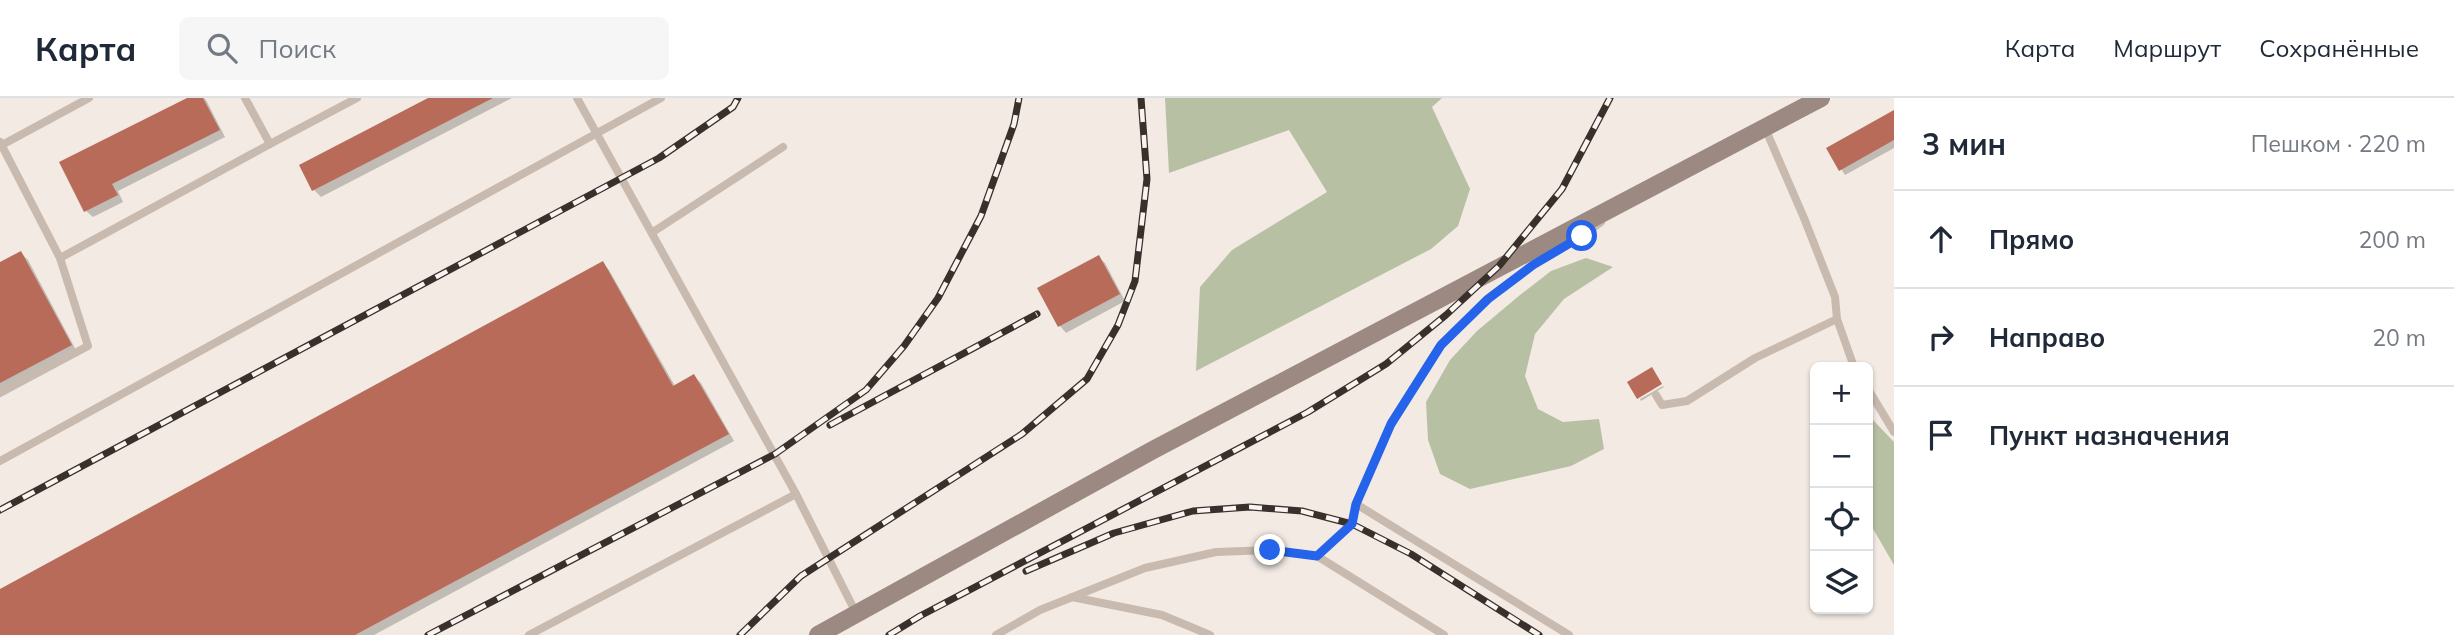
<!DOCTYPE html>
<html lang="ru">
<head>
<meta charset="utf-8">
<style>
  :root { --surface:#fff; --page:#f6f6f7; --text:#1f2937; --muted:#747a83; --line:#e0e1e3 }
  body { margin:0; font-family:Mulish,sans-serif; background:var(--page); color:var(--text) }
  .controls { position:absolute; right:21px; bottom:21px; display:grid; overflow:hidden; border-radius:10px; box-shadow:0 2px 5px #0004 }
  .controls button { width:63px; height:63px; display:grid; place-items:center; padding:0; border:0; border-bottom:2px solid var(--line); background:var(--surface); color:var(--text); font:35px sans-serif }
  .stop { position:absolute; width:21px; height:21px; margin:-16px; border:5px solid #2563eb; border-radius:50%; background:#fff }
  .stop.end { background:#2563eb; border-color:#fff; box-shadow:0 2px 7px #0008 }
  .list { margin:0; padding:0; list-style:none }
  h2 { display:flex; justify-content:space-between; align-items:center; height:91px; margin:0; padding:0 28px; font-size:30px }
  h2 small { font-size:23px; font-weight:400; color:var(--muted) }
  .list li { display:grid; grid-template-columns:46px 1fr auto; gap:21px; align-items:center; box-sizing:border-box; height:98px; padding:0 28px; border-top:2px solid var(--line) }
  .list b { display:block; font-size:26px; white-space:nowrap }
  .list em { font-size:23px; font-style:normal; color:var(--muted) }
  .icon { flex:none; width:38px; height:38px; fill:none; stroke:currentColor; stroke-width:2; stroke-linecap:round; stroke-linejoin:round }
  .map { position:relative; flex:none; width:1894px; height:537px; overflow:hidden }
  header { display:flex; align-items:center; gap:42px; box-sizing:border-box; height:98px; padding:0 35px; background:var(--surface); border-bottom:2px solid var(--line) }
  header strong { font-size:33px }
  nav { display:flex; gap:38px; margin-inline-start:auto; font-size:24px }
  .search { width:490px; height:63px; background:var(--page); display:flex; align-items:center; gap:18px; box-sizing:border-box; padding:0 24px; border-radius:10px; color:var(--muted); font-size:26px }
  main { display:flex }
  aside { flex:1; background:var(--surface) }
  .map>svg:first-child { display:block }
</style>
</head>
<body>
<header>
<strong>Карта</strong>
<div class="search"><svg class="icon" aria-label="search" viewBox="0 0 24 24"><circle cx="10" cy="10" r="6"/><path d="M15 15l6 6"/></svg>Поиск</div>
<nav><a>Карта</a><a>Маршрут</a><a>Сохранённые</a></nav>
</header>
<main>
<div class="map">
<svg width="1894" height="537" viewBox="0 0 1894 537">
  <rect width="100%" height="100%" fill="#f2eae3"/>
  <g fill="#b8c0a4">
    <path d="M1165 0H1442L1432 9 1470 91 1458 128 1431 151 1196 273 1200 189 1232 152 1327 94 1289 32 1169 75Z"/>
    <path d="M1586 160 1613 169 1564 201 1535 236 1525 278 1538 311 1563 324 1599 321 1604 351 1571 368 1470 391 1440 376 1428 342 1426 304 1450 262 1477 233 1520 197 1551 173Z"/>
    <path d="M1873 322 1894 344V467L1868 422V326Z"/>
  </g>
  <g fill="#0003">
    <path d="M191 0H204L206 2 225 39 118 93 123 104 93 119 86 113Z"/>
    <path d="M432 0H512L321 99 314 92 301 68Z"/>
    <path d="M1894 14V50L1845 77 1828 51Z"/>
    <path d="M21 155 28 162 77 254 0 295V166Z"/>
    <path d="M1098 159 1105 165 1125 203 1066 235 1060 228 1039 190Z"/>
    <path d="M603 165 609 172 675 288 694 278 701 285 734 343 374 537H0V493Z"/>
    <path d="M1663 288 1664 289 1641 303 1640 301Z"/>
  </g>
  <g fill="#b96b59">
    <path d="M187 0H203L220 32 112 86 118 97 84 114 59 64Z"/>
    <path d="M428 0H493L312 93 299 67Z"/>
    <path d="M1894 12V42L1839 73 1826 50Z"/>
    <path d="M21 153 72 247 0 285V164Z"/>
    <path d="M1099 157 1120 196 1058 229 1037 190Z"/>
    <path d="M603 163 673 288 694 276 729 336 355 537H0V491Z"/>
    <path d="M1652 269 1662 286 1637 301 1627 284Z"/>
  </g>
  <g fill="none" stroke-linecap="round" stroke-linejoin="round">
    <g stroke="#c9baaf" stroke-width="8">
      <path d="M1765 30 1804 120 1835 199 1837 221 1854 269"/>
      <path d="M0 44 60 160 88 248 0 295"/>
      <path d="M270 46 357 0"/>
      <path d="M0 48 89 0"/>
      <path d="M653 134 783 49"/>
      <path d="M60 160 270 46 245 0"/>
      <path d="M1868 291 1894 334"/>
      <path d="M1656 297 1662 307 1687 303 1755 260 1837 221"/>
      <path d="M0 363 661 0"/>
      <path d="M796 396 856 515"/>
      <path d="M1356 406 1569 537"/>
      <path d="M1317 458 1352 426 1356 406 1391 325 1441 247 1487 201 1533 167 1582 138 1601 124"/>
      <path d="M1072 499 1162 517 1210 537"/>
      <path d="M529 537 796 396 577 0"/>
      <path d="M996 537 1040 512 1145 470 1216 454 1270 452 1317 458 1444 537"/>
    </g>
    <path stroke="#9c8981" stroke-width="18" d="M818 537 1153 352 1821 0"/>
    <g stroke="#39302c" stroke-width="7">
      <g id="rail">
        <path d="M830 327 1037 216"/>
        <path d="M0 412 659 60 733 9 738 0"/>
        <path d="M1026 473 1114 435 1193 413 1250 409 1302 413 1352 426 1411 456 1539 537"/>
        <path d="M428 537 775 356 866 292 904 248 938 200 981 118 1014 26 1019 0"/>
        <path d="M740 537 801 478 1022 336 1087 281 1118 227 1135 183 1147 81 1141 0"/>
        <path d="M889 537 920 518 1308 314 1386 266 1446 217 1499 168 1562 91 1610 0"/>
      </g>
    </g>
    <use href="#rail" stroke="#f9f4ef" stroke-width="4.5" stroke-dasharray="13" stroke-linecap="butt"/>
  </g>
  <g fill="none" stroke-linecap="round" stroke-linejoin="round">
    <path stroke="#2563eb" stroke-width="9" d="M1270 452 1317 458 1352 426 1356 406 1391 326 1441 247 1488 201 1533 167 1582 138"/>
  </g>
</svg>
<div class="controls">
<button>+</button>
<button>−</button>
<button><svg class="icon" aria-label="locate" viewBox="0 0 24 24"><circle cx="12" cy="12" r="6"/><path d="M12 2v4M12 18v4M2 12h4M18 12h4"/></svg></button>
<button><svg class="icon" aria-label="layers" viewBox="0 0 24 24"><path d="M12 4l9 5-9 5-9-5zM3 14l9 5 9-5"/></svg></button>
</div>
<div class="stop" style="left:1582px;top:138px"></div>
<div class="stop end" style="left:1270px;top:452px"></div>
</div>
<aside>
<h2>3 мин<small>Пешком · 220 m</small></h2>
<ul class="list">
<li><svg class="icon" aria-label="ahead" viewBox="0 0 24 24"><path d="M12 20V5M6 11l6-6 6 6"/></svg><div><b>Прямо</b></div><em>200 m</em></li>
<li><svg class="icon" aria-label="right" viewBox="0 0 24 24"><path d="M7 20v-9h11M14 6l5 5-5 5"/></svg><div><b>Направо</b></div><em>20 m</em></li>
<li><svg class="icon" aria-label="arrive" viewBox="0 0 24 24"><path d="M6 21V4h12l-3 4 3 4H6"/></svg><div><b>Пункт назначения</b></div></li>
</ul>
</aside>
</main>
</body>
</html>
